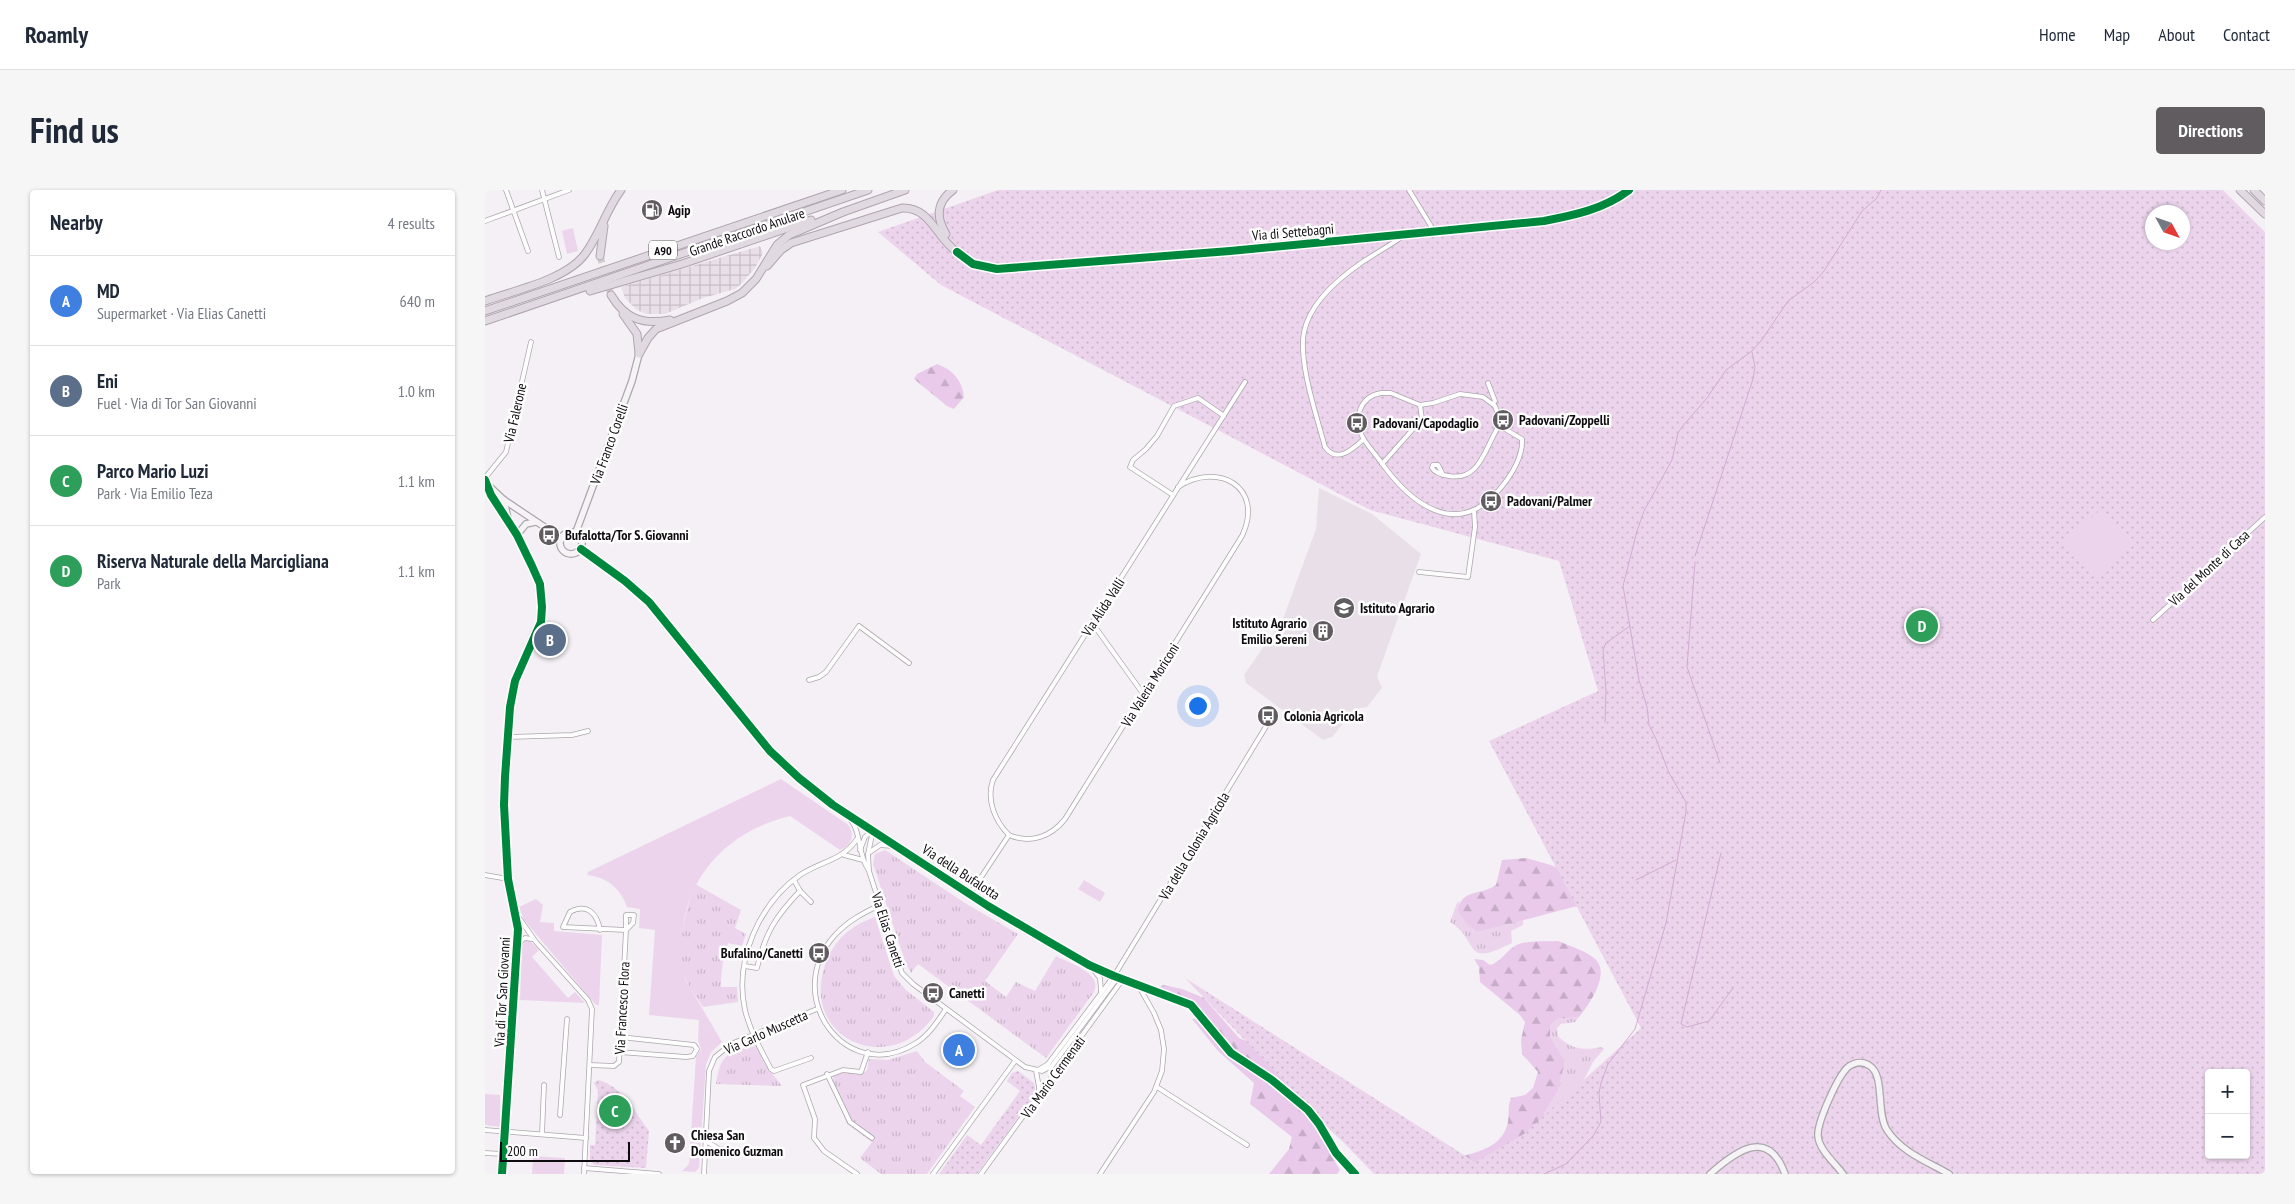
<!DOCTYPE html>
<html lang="en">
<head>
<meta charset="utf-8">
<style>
  :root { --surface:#fff; --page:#f6f6f7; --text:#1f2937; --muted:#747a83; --line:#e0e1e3; --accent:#605c60 }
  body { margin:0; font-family:"PT Sans Narrow",sans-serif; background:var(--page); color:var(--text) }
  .controls { position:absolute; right:15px; bottom:15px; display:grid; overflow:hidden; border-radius:5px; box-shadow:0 1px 4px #0004 }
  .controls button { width:45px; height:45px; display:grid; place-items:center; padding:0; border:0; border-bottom:1px solid var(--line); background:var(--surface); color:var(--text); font:25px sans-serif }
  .compass { position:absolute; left:1660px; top:15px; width:45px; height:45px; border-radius:50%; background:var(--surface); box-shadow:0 1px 4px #0004; rotate:130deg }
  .scale { position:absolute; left:15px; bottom:12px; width:130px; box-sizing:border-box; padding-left:5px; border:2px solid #0f0c0f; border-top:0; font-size:14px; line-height:18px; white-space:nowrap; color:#0f0c0f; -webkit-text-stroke:4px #fefefe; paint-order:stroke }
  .you { position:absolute; left:712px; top:515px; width:18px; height:18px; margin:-12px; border:4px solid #fff; border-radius:50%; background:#1a73e8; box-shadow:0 0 0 8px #1a73e833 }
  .badge { display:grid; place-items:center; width:32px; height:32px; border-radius:50%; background:var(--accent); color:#fff; font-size:16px; font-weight:700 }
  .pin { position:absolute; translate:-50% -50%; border:2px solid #fff; box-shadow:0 1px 5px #0006 }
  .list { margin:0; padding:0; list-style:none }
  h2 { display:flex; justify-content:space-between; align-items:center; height:65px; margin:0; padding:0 20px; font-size:21px }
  h2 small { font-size:16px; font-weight:400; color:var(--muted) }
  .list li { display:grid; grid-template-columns:32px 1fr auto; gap:15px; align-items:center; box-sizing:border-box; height:90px; padding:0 20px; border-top:1px solid var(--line) }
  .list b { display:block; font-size:19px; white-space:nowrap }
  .list p { margin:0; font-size:16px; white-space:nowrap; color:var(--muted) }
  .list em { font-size:16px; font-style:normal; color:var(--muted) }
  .map { position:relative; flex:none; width:1780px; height:984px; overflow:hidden; border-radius:5px }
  header { display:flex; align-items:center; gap:30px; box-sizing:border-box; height:70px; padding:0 25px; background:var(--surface); border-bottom:1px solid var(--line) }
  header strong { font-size:24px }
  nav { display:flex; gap:28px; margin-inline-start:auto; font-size:18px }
  .intro { display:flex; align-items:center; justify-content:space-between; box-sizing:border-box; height:120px; padding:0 30px }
  h1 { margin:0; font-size:35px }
  .button { padding:12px 22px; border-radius:5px; background:var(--accent); color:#fff; font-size:18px; font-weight:700 }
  main { display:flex; gap:30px; padding:0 30px }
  aside { flex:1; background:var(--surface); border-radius:5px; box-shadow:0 1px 4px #0004 }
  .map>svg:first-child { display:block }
</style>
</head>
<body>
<header>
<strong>Roamly</strong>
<nav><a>Home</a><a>Map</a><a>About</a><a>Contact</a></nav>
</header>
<div class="intro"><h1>Find us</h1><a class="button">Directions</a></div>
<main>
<aside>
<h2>Nearby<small>4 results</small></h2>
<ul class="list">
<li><span class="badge" style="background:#3f7fe0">A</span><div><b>MD</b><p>Supermarket · Via Elias Canetti</p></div><em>640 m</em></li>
<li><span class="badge" style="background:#5c6f8a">B</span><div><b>Eni</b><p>Fuel · Via di Tor San Giovanni</p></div><em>1.0 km</em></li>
<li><span class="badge" style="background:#2e9e5b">C</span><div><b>Parco Mario Luzi</b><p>Park · Via Emilio Teza</p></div><em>1.1 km</em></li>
<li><span class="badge" style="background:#2e9e5b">D</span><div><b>Riserva Naturale della Marcigliana</b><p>Park</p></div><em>1.1 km</em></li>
</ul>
</aside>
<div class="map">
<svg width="1780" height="984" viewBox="0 0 1780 984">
  <defs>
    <pattern id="industrial-grid" width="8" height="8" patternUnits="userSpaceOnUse" patternTransform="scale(1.25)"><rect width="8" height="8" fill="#e9dfe9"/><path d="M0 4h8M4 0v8" fill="none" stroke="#c7bec7"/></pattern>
    <pattern id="grass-tufts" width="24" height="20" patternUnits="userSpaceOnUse" patternTransform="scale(1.25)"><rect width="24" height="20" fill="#ecd5ec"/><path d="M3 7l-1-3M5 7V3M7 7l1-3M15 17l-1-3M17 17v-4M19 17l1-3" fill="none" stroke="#c9b6c9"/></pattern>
    <pattern id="forest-firs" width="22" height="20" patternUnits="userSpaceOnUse" patternTransform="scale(1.25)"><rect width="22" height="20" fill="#e9caea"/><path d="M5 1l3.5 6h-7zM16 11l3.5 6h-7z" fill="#c7acc8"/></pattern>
    <pattern id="park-dots" width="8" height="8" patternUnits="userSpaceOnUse" patternTransform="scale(1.25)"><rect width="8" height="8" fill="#ecd5ec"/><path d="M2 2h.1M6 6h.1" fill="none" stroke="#c9b6c9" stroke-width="1.8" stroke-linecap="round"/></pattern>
  </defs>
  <rect width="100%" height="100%" fill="#f5f0f5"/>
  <path fill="#e9dfe9" d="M834 298 887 324 936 364 892 486 897 498 882 517 870 519 847 547 838 550 761 493 759 485 798 429 831 339Z"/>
  <path fill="url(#industrial-grid)" d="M275 56 278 63 270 78 257 93 250 99 218 108 180 124H161L152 120 140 108 136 97Z"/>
  <g fill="url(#grass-tufts)">
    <path d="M400 660 480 713 533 744 500 791 521 807 531 792 550 801 571 766C584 773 618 783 609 802L561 868 433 774 426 783 421 774 388 674 390 664Z"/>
    <path d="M210 694 256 720 250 738 261 744 257 756 243 753C238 768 236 782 236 797H252L253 812 218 817C212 808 205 799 201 790 188 764 201 720 210 694Z"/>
    <path d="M975 711 972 720 993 742 1038 730V735L1026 741 1027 753C976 779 996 751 965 732L972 713Z"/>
    <path d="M390 727 409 786 421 800 449 822V826C404 889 315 848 340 775 348 751 366 735 390 727Z"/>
    <path d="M1094 827 1090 832 1076 834 1072 838 1073 846C1085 859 1099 861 1116 857L1119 859 1108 872 1079 929 1033 984 1059 923 1073 901 1080 871 1065 846V836L1072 829Z"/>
    <path d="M271 852 279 873 297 896 231 894C235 863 245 862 271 852Z"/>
    <path d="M432 861 440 872 479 901 475 906 490 917 442 984H396L375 968 387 952 362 934 345 892 349 889 346 884 360 879 377 884 382 880 384 869 403 870Z"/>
  </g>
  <g fill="url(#forest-firs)">
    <path d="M452 174C468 180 477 190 479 207L469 219 462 216 429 189 432 184Z"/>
    <path d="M1041 668 1066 675 1089 686 1096 715 993 742 983 735 972 720C980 697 993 707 1011 695L1017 670Z"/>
    <path d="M1073 751C1085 756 1099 760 1109 768 1127 782 1104 815 1094 827L1072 829 1065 836V846L1080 871 1073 901 1059 923 1065 932 1033 984 855 949 807 903 748 862 709 815 673 799 678 795 697 799 719 808 754 848 793 864 974 967C994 962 1015 957 1022 936 1025 927 1022 917 1026 908L1040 905 1048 898 1053 882 1037 864 1036 850 1040 832 1035 825 995 792 994 777 989 769 998 770 1005 775C1015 772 1019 764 1027 758 1038 749 1059 752 1073 751Z"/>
    <path d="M714 828 739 858 754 871 800 905 822 924 855 980 852 984H784L804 959 807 947 765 914 769 893 733 861 707 829Z"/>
  </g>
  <g fill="url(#park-dots)" fill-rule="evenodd">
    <path d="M513 0H1738L1780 42V984H889L700 788 990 972 1039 944 1156 838 1004 551 1113 501 1074 371 885 320 456 95 393 42ZM1668 22H1698V52H1668ZM1724 883H1761V965H1724Z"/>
    <path d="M533 881 549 893 551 903 492 984H454L482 945 496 955 535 901 522 891 527 883Z"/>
    <path d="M113 890C137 896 150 922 164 941L161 978 109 975 105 971V955H110L113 901 109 893Z"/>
  </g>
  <g fill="#ecd5ec">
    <path d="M88 38 93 61 82 64 77 41Z"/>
    <path d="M1615 320 1647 356 1611 388 1579 352Z"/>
    <path d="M296 589 362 634C371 643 367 656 355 660L305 626C227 645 184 709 200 789L237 852 226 862 221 875 214 978 210 982 197 981 204 974 211 867 216 859 213 850 214 830 164 825 170 740 154 738 155 719 142 717C136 699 122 687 102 685L103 682Z"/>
    <path d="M599 690 620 703 615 712 593 699Z"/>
    <path d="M51 709 58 715 55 732 69 733V741L117 745 114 815H111L39 730 34 717Z"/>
    <path d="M42 750 46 752 54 760 47 767 83 808 90 802 100 813 35 810 37 755Z"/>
    <path d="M0 904 15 905V937L0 935Z"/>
    <path d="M48 966 80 968 79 984H47Z"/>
  </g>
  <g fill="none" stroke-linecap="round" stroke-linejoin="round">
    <g stroke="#d3acd3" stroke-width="1">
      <path d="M1210 366 1268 189 1270 177 1267 162"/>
      <path d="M1210 372 1202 477 1235 573"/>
      <path d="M1120 532 1121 501 1118 460 1121 453 1145 436"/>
      <path d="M1236 663 1196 834 1202 837 1224 831 1248 798"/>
      <path d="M1151 690 1191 670"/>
      <path d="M1059 984 1081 974 1108 946 1116 932 1114 903 1116 893 1123 874 1150 839 1181 733 1201 622V612L1184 583 1171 549 1164 535 1162 517 1154 490 1138 396 1152 341 1159 321 1187 270 1193 243 1197 237 1222 208 1241 180 1267 161 1276 151 1303 111 1329 92 1339 81 1377 21 1392 8 1396 0"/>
    </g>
    <path stroke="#d2ced2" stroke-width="7" stroke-dasharray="7 3.5" stroke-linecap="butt" d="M115 66 126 105"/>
    <g stroke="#aba7ab" stroke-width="5.5">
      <g id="street">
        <path d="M21 0 43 61"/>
        <path d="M57 0 74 67"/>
        <path d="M924 0 949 41"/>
        <path d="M0 31 84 0"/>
        <path d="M472 62 488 74 512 79 745 61 1059 31C1090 25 1119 19 1144 0"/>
        <path d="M1003 193 1010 211 1008 214"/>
        <path d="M896 203H906L935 215 948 213 975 204 998 207 1010 216 1017 235 1020 239 1037 249C1038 267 1025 287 1014 300 971 350 925 313 896 272 890 264 883 256 878 248 868 229 874 207 896 203Z"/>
        <path d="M879 249C868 259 852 274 840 257 832 227 813 172 819 142 825 113 853 89 876 73 891 63 906 55 921 44"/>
        <path d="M897 274 937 229 935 215"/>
        <path d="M958 285 953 275H948L947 278C950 283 957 285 964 286 997 292 1001 252 1016 233"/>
        <path d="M0 288 21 262 46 152"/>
        <path d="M688 305 645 277 648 270 661 259 672 246 689 216 713 208 739 226"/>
        <path d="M934 382 983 387 990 337 989 320"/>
        <path d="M1668 430 1780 327"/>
        <path d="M608 434 659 505"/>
        <path d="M324 490 334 487 341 482 374 436 424 473"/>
        <path d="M24 547 87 545 103 541"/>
        <path d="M363 627C377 640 372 663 383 679"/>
        <path d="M388 640 383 664 384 681 417 783 428 794 540 877 557 881 567 876 633 787"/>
        <path d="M524 645C510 631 501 610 508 590L760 192"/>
        <path d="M375 660 380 647 388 640"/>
        <path d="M385 662 395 655 407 656"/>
        <path d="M359 665 378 670"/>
        <path d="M0 685 23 689"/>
        <path d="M309 690 315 701 326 712"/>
        <path d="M485 704 524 645C545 654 566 647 580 629L757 346C780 297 733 271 693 297"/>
        <path d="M395 715C378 723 363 731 350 745 295 806 362 897 431 853 444 845 452 832 461 819"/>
        <path d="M32 725 51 752 103 810 107 819 99 984"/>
        <path d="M33 758 36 751 40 748 47 749"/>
        <path d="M260 776 272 778C280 743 291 726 315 701"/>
        <path d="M607 778 615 788 616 801"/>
        <path d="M134 862 201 867 208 866 212 859 209 855 135 847"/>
        <path d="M326 868 289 881 286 879C276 860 265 841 260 820 249 770 274 714 315 685 336 671 357 671 372 649"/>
        <path d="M105 875 129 876 134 872 141 740V725H149L148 733 141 740 78 737 85 722C102 713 112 723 115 740"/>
        <path d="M553 880 563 874 629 786 788 525"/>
        <path d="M551 881 554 897 553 907"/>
        <path d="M342 884 365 932 387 948"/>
        <path d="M672 897 762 955"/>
        <path d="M75 925 82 829"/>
        <path d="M0 940 101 948"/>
        <path d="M57 944 59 895"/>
        <path d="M221 951 234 959 271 962"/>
        <path d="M0 963 18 964"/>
        <path d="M99 978 174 984"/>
        <path d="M219 984 224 881 230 867 246 854 332 819"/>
        <path d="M372 984 339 961 329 948 330 929 318 895 358 880 376 882 383 862"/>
        <path d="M448 984 530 871"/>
        <path d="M496 984 638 789"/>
        <path d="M615 984 669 902 677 881 679 859 676 840 669 823 653 795"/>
      </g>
    </g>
    <g stroke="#aba7ab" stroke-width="8">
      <g id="secondary">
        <path d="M2 293 6 305 32 345 47 376 55 394 57 417 56 432 30 491 25 517 20 587 19 615 23 689 33 739 17 984"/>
        <path d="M5 297 19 310 76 348"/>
        <path d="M19 310 23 329"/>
        <circle cx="86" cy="353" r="11"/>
        <path d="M91 342 147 191 154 164"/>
        <path d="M32 345 41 334 50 332"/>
        <path d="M96 359 140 391 164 412 285 561 314 588 348 615 503 716 566 753 604 775 629 786 706 815 746 863 787 890 823 920 834 934 851 963 870 984"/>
        <path d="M1225 984C1251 961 1283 937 1300 984"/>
        <path d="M1358 984C1350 973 1334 960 1333 946 1332 932 1353 886 1363 877 1370 872 1378 871 1385 876 1400 886 1391 923 1402 940 1416 962 1443 972 1464 984"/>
      </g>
    </g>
    <g stroke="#afa4af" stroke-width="9">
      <g id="highway">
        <path d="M1755 0 1780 24"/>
        <path d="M1769 0 1780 11"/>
        <path d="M461 44C451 28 451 12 468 0"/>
        <path d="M115 66 119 36"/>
        <path d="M282 76 296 60 306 53 417 18C446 17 451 48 472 62"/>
        <path d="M105 101 197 74 326 30"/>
        <path d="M126 105C140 129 158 135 185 130"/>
        <path d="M0 111C30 100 81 90 100 64 115 44 121 20 136 0"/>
        <path d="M0 121 357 0"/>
        <path d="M138 124 152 144 154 163"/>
        <path d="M0 131 383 0"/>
        <path d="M154 164 163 148 171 139 242 111 257 103 271 89 292 55 304 45 358 22 420 0"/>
      </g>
    </g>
    <use href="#street" stroke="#fefdfe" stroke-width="4"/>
    <use href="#secondary" stroke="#f5f3f5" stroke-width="5.5"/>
    <use href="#highway" stroke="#e1d9e1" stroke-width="7"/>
    <g stroke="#fefefe" stroke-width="11">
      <g id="cycleway">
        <path d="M472 62 488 74 512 79 745 61 1059 31C1090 25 1119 19 1144 0"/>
        <path d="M0 290 6 305 32 345 47 376 55 394 57 417 56 432 30 491 25 517 20 587 19 615 23 689 33 739 17 984"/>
        <path d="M96 359 140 391 164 412 285 561 314 588 348 615 503 716 566 753 604 775 629 786 706 815 746 863 787 890 823 920 834 934 851 963 870 984"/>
      </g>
    </g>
    <use href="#cycleway" stroke="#00873e" stroke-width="8"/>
  </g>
  <defs>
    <g id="fuel-disc" transform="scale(1.125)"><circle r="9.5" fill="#605c60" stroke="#fefefe"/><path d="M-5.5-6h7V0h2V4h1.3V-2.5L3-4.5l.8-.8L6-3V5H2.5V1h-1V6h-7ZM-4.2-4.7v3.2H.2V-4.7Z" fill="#fff"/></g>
    <g id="bus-disc" transform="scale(1.125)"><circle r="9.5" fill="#605c60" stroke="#fefefe"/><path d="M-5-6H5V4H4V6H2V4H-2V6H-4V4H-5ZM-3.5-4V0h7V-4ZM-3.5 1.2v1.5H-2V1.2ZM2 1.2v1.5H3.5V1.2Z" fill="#fff"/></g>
    <g id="school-disc" transform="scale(1.125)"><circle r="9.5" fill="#605c60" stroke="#fefefe"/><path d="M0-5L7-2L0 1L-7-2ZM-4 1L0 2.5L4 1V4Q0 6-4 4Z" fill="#fff"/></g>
    <g id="building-disc" transform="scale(1.125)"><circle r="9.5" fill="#605c60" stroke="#fefefe"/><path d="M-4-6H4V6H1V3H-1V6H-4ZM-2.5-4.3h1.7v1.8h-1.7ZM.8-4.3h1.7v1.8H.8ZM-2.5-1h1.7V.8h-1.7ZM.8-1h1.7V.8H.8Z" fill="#fff"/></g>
    <g id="church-disc" transform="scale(1.125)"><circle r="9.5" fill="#605c60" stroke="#fefefe"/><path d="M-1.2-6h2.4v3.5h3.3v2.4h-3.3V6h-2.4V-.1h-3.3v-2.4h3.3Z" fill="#fff"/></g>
  </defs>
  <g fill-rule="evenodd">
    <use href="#fuel-disc" x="167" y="20"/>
    <use href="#bus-disc" x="1018" y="230"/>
    <use href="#bus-disc" x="872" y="233"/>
    <use href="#bus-disc" x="1006" y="311"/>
    <use href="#bus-disc" x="64" y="345"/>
    <use href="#school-disc" x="859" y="418"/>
    <use href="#building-disc" x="838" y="441"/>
    <use href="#bus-disc" x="783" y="526"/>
    <use href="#bus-disc" x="334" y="763"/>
    <use href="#bus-disc" x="448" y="803"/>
    <use href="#church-disc" x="190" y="953"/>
  </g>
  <g text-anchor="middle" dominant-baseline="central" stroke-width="5" stroke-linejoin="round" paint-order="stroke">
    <rect fill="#fefefe" stroke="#575557" stroke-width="1" x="164" y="50.5" width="28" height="19" rx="4"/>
    <g font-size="12" font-weight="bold" fill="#0f0c0f">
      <text x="178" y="60">A90</text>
    </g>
    <g font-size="14" font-weight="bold" fill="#0f0c0f" stroke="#fefefe" text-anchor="start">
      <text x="183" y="20">Agip</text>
      <text x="1034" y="230">Padovani/Zoppelli</text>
      <text x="888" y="233">Padovani/Capodaglio</text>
      <text x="1022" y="311">Padovani/Palmer</text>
      <text x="80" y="345">Bufalotta/Tor S. Giovanni</text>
      <text x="875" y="418">Istituto Agrario</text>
      <text x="822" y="433" text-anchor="end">Istituto Agrario<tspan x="822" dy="16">Emilio Sereni</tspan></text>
      <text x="799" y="526">Colonia Agricola</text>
      <text x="318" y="763" text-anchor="end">Bufalino/Canetti</text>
      <text x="464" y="803">Canetti</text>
      <text x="206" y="945">Chiesa San<tspan x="206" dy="16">Domenico Guzman</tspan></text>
    </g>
    <g font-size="14" fill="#0f0c0f" stroke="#fefefe">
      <text transform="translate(262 42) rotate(-19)">Grande Raccordo Anulare</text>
      <text transform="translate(808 42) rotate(-5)">Via di Settebagni</text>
      <text transform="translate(30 223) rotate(-77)">Via Falerone</text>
      <text transform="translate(124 254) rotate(-70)">Via Franco Corelli</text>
      <text transform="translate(1724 378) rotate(-43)">Via del Monte di Casa</text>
      <text transform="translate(618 417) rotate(-57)">Via Alida Valli</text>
      <text transform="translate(665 495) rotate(-58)">Via Valeria Moriconi</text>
      <text transform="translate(709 656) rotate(-59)">Via della Colonia Agricola</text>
      <text transform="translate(476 682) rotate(33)">Via della Bufalotta</text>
      <text transform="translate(403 740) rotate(72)">Via Elias Canetti</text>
      <text transform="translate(17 802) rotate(-87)">Via di Tor San Giovanni</text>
      <text transform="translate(137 818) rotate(-87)">Via Francesco Flora</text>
      <text transform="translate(281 842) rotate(-24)">Via Carlo Muscetta</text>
      <text transform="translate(568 887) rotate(-54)">Via Mario Cermenati</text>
    </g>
  </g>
</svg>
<div class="controls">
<button>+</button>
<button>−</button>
</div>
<svg class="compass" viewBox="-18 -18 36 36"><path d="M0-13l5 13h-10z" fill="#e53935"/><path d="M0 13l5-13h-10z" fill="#747a83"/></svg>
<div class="scale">200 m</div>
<div class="you"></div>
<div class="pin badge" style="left:474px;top:860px;background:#3f7fe0">A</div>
<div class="pin badge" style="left:65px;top:450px;background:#5c6f8a">B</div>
<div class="pin badge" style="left:130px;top:921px;background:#2e9e5b">C</div>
<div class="pin badge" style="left:1437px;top:436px;background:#2e9e5b">D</div>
</div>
</main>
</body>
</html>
